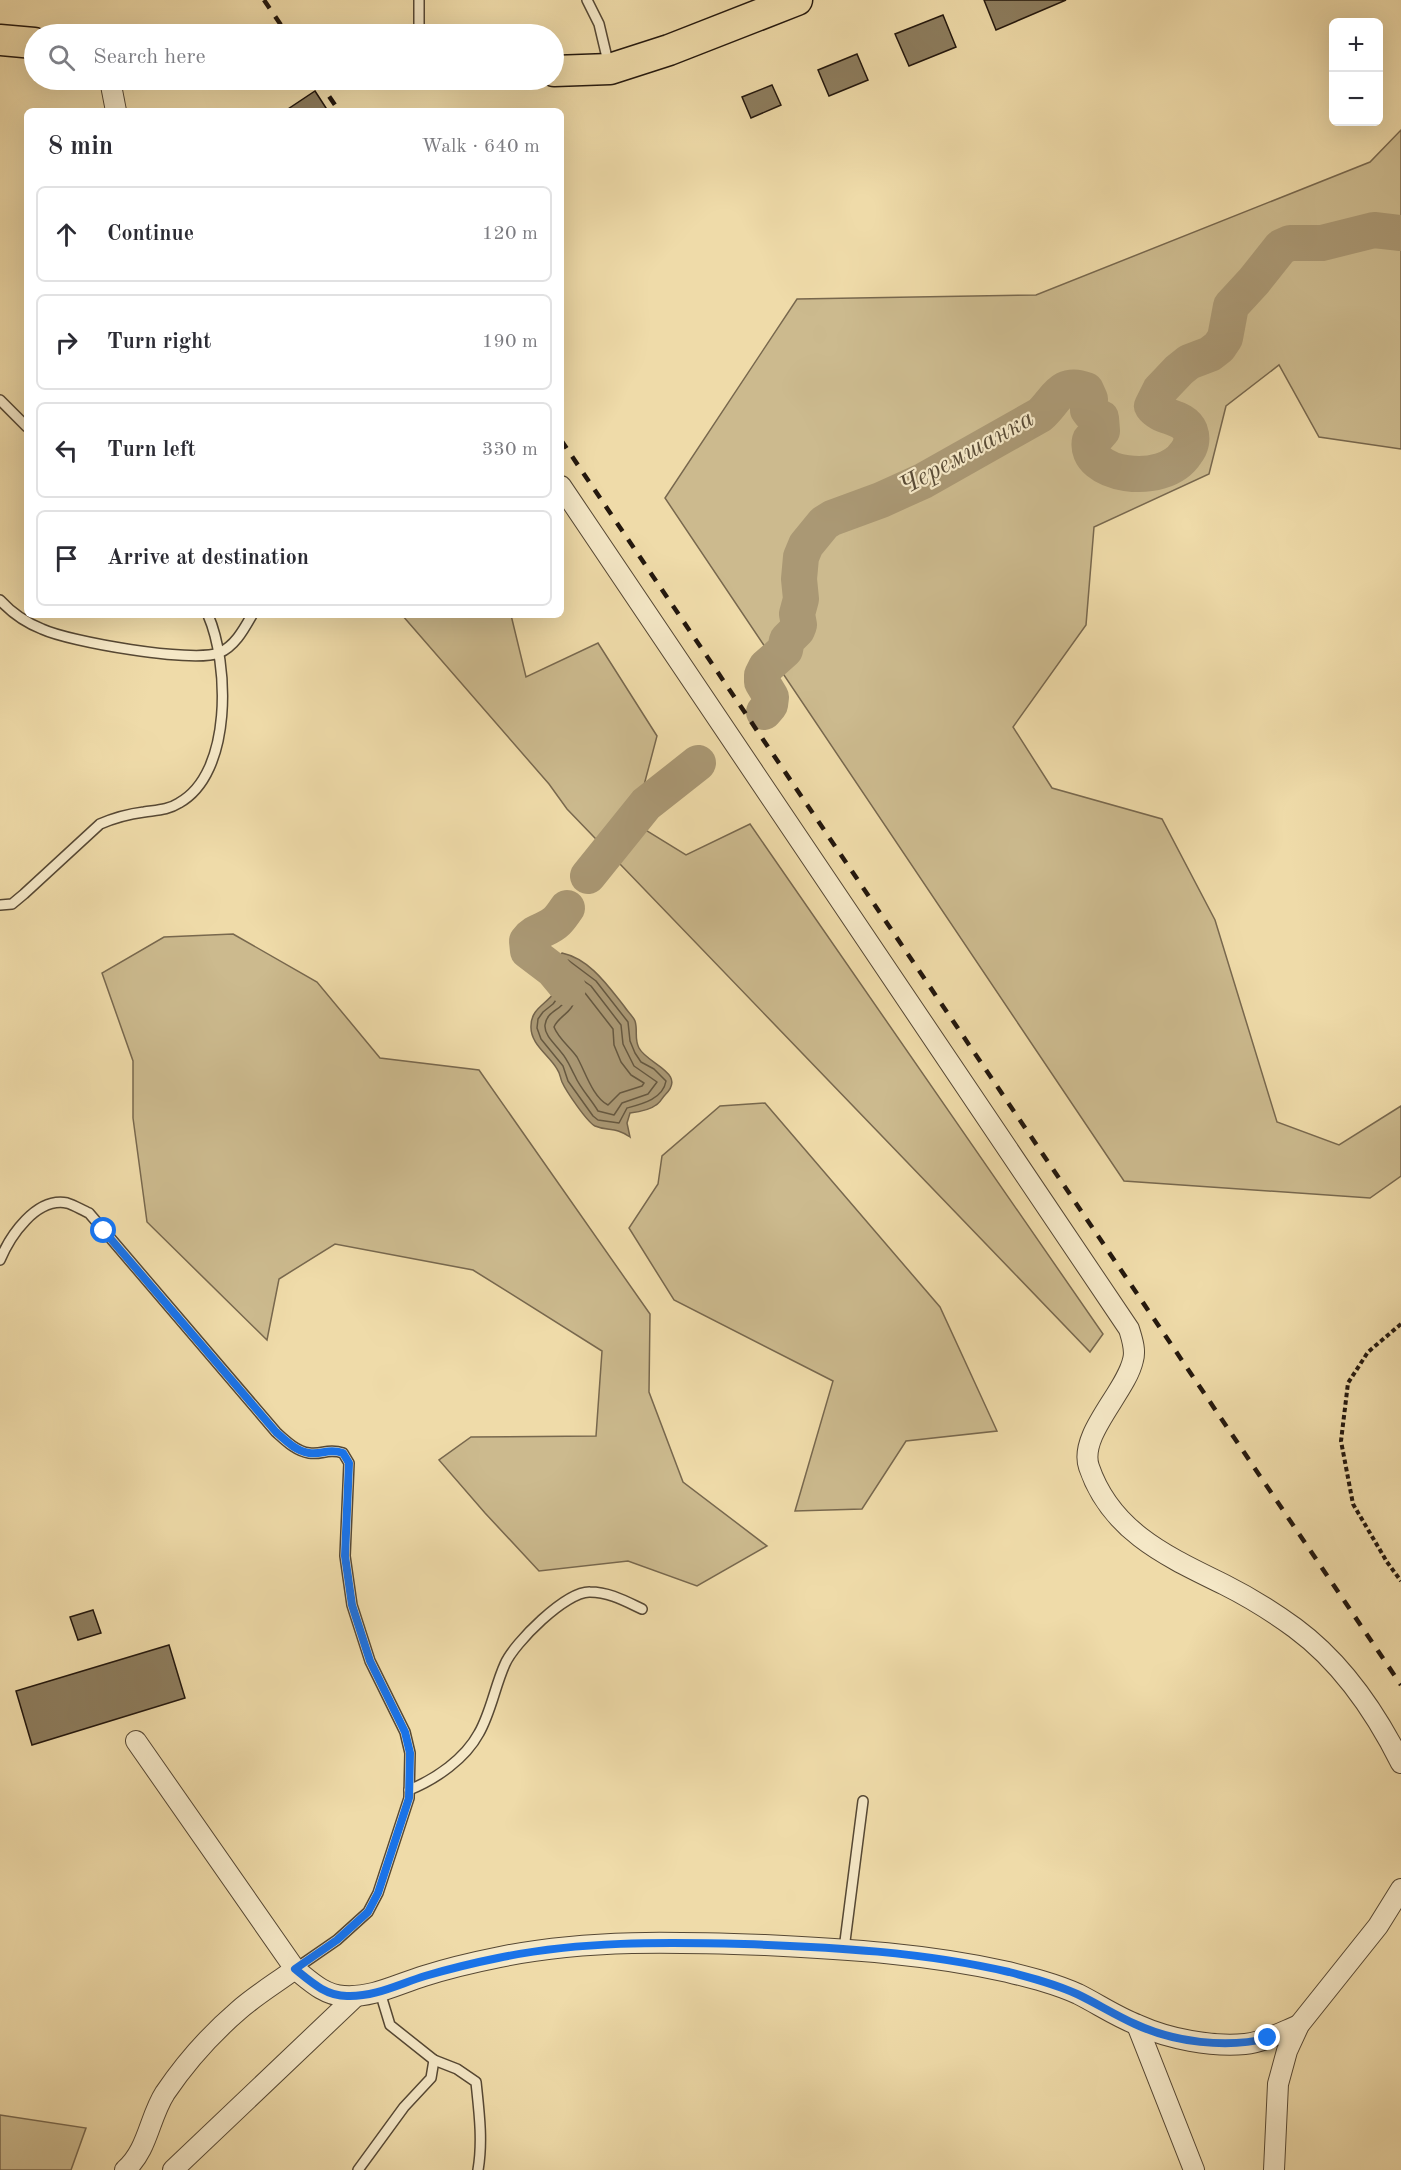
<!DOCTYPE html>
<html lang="en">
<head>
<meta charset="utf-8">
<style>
  :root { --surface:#fff; --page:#f7f7f7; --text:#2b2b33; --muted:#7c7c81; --line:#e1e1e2 }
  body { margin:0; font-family:"Old Standard TT",serif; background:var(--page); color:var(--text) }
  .controls { position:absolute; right:18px; top:18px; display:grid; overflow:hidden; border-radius:9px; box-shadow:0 6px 24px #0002 }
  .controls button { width:54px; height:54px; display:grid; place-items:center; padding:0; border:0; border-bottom:2px solid var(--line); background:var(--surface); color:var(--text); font:30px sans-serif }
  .stop { position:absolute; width:18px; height:18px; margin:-14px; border:4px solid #1a73e8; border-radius:50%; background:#fff }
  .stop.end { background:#1a73e8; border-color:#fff; box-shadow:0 2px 6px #0008 }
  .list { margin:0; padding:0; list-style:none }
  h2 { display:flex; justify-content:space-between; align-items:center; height:78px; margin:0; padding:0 24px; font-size:26px }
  h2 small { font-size:20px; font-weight:400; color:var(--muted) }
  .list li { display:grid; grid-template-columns:39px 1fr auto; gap:18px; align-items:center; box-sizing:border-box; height:96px; margin:0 12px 12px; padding:0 12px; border:2px solid var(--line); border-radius:9px }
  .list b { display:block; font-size:22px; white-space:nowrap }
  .list em { font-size:20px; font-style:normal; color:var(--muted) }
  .icon { flex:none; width:33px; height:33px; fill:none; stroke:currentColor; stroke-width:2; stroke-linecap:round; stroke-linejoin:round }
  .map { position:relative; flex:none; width:1401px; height:2170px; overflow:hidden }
  .search { position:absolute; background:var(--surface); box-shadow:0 6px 24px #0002; left:24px; top:24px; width:540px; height:66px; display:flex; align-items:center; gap:15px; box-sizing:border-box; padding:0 21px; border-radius:33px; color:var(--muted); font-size:22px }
  .panel { position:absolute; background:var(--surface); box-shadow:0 6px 24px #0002; left:24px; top:108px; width:540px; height:510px; border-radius:9px }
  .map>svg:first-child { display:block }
</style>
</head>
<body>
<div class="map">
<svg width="1401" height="2170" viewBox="0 0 1401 2170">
  <rect width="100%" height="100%" fill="#efdba9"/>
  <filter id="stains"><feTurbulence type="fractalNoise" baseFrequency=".00333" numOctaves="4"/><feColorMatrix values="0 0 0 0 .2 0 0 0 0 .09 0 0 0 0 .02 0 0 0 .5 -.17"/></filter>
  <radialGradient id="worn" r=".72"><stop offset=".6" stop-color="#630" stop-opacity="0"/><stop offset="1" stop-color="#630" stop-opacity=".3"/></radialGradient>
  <g fill="#ccba8e" stroke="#78684e" stroke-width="1.5">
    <path d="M1401 130V449L1319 437 1279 365 1226 406 1209 474 1094 527 1086 625 1013 727 1052 788 1162 819 1215 920 1277 1122 1339 1145 1401 1106V1176L1370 1198 1124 1181 665 498 797 299 1036 295 1370 162Z"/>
    <path d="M402 615H511L526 677 598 643 657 736 634 823 686 855 750 824 1103 1334 1090 1352 567 809 549 784Z"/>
    <path d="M233 934 317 982 380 1058 479 1070 650 1314 649 1392 683 1482 767 1546 697 1586 628 1561 539 1571 485 1513 439 1460 471 1437 596 1436 602 1351 473 1270 335 1244 279 1279 267 1340 147 1222 133 1118V1061L102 973 164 937Z"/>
    <path d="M765 1103 940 1307 997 1431 906 1441 862 1509 795 1511 833 1381 674 1300 629 1228 658 1184 662 1156 720 1106Z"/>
    <path d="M0 2115 86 2128 71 2170H0Z"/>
  </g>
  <path fill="#aa9874" stroke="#74644b" stroke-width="1.5" d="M562 953C590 959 608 986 624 1006 627 1011 633 1016 635 1021 638 1030 634 1039 639 1048 647 1064 688 1073 665 1095 662 1098 660 1103 656 1105 650 1110 638 1112 630 1113L627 1123 630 1137C614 1126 609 1132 595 1126 587 1122 566 1091 562 1082 560 1077 560 1073 557 1069 549 1055 530 1044 531 1026 531 1009 545 1005 554 993L549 974Z"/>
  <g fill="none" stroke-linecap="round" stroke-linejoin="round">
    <g stroke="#665840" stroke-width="1.5">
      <path d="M568 960 596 981 628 1022 630 1041 635 1053 641 1062 654 1069 666 1081C663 1099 642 1104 627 1108L619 1123 598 1120 593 1116 568 1081 563 1066 541 1039 537 1028 538 1019 543 1012 553 1004 559 996 555 977 564 961Z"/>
      <path d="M567 972H571L591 986 621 1025 623 1044 634 1066 657 1082 648 1094 622 1103 614 1115 598 1111C591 1099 580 1088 575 1076 570 1067 568 1060 561 1052 555 1044 544 1035 545 1025 547 1005 577 1012 564 978Z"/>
      <path d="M579 990 585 993 613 1029 614 1045 621 1062 631 1075 644 1083 642 1086 620 1093 608 1105C593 1098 585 1071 577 1057 570 1047 558 1038 554 1027 557 1019 566 1015 571 1008 575 1002 576 995 579 990Z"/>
    </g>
    <g stroke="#aa9874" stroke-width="36">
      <path d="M764 712 770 705 771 697 762 682V675L766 667 785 650 787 640 797 630 799 625 797 614 801 599 799 579 801 557 806 545 824 523 832 518 881 500 923 481 1040 415C1056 401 1060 380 1086 390L1090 399 1088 410 1091 414 1101 418 1102 431 1095 439 1090 440C1082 475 1163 489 1186 453 1191 447 1193 439 1190 431 1183 415 1161 419 1152 406L1160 390 1179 370 1189 362 1210 354 1219 347 1225 338 1231 306 1254 281 1281 247 1290 243H1322L1374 230 1401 233"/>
      <path d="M588 876 646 804 698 763"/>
      <path d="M567 908C564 912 561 917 557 921 547 931 536 929 527 941L528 951 553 970 568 988"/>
    </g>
  </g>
  <g fill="#8d7d5e" stroke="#23170d" stroke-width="1.5">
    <path d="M984 0H1066L996 30Z"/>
    <path d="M943 15 956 47 909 66 895 34Z"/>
    <path d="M857 54 868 80 829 96 818 70Z"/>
    <path d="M772 85 781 105 751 118 742 97Z"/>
    <path d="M315 91 328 111H285Z"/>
    <path d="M93 1610 101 1633 78 1640 70 1617Z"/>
    <path d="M169 1645 185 1698 32 1745 16 1691Z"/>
  </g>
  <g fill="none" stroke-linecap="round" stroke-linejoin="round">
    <g stroke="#564834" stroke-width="12">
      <g id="service">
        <path d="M587 0 599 24 609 66"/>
        <path d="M419 34V0"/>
        <path d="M0 400 27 427"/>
        <path d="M0 600C11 612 27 623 42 629 70 642 192 663 219 653 235 646 244 629 252 615"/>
        <path d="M0 905 12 904 24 894 100 824C114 818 128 814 144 812 157 810 168 810 179 803 233 773 229 663 208 615"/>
        <path d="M0 1260C10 1236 36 1197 67 1203 74 1205 82 1210 89 1213L276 1432C286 1441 296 1451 309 1453 323 1455 327 1448 343 1453L349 1463 345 1556 352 1605 370 1661 405 1732 410 1753 409 1798 378 1893 368 1912 337 1940 295 1969"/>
        <path d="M409 1790C436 1779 465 1759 479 1733 491 1712 495 1686 505 1664 514 1643 566 1591 590 1592 609 1592 625 1601 642 1609"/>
        <path d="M844 1949 863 1801"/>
        <path d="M434 2060 457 2069 476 2082C479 2111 483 2141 478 2170"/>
        <path d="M358 2170 404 2107 431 2078 434 2060 390 2025 380 1992"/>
      </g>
    </g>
    <g stroke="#564834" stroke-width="22">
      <g id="minor">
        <path d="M110 80 116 111"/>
        <path d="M561 486 1129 1329C1132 1339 1136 1350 1133 1360 1126 1392 1078 1435 1089 1467 1111 1532 1168 1557 1225 1585 1249 1597 1273 1612 1295 1628 1341 1662 1376 1713 1401 1763"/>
        <path d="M136 1741 295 1969C310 1981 324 1995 344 1996 372 1998 398 1984 424 1976 449 1968 475 1962 500 1957 587 1939 677 1942 765 1945 847 1949 928 1954 1008 1972 1032 1978 1056 1984 1078 1994 1098 2004 1117 2017 1138 2025 1169 2039 1211 2047 1245 2044 1264 2042 1282 2032 1299 2025"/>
        <path d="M1137 2025 1194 2170"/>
        <path d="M125 2170C148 2150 149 2118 165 2093 186 2062 211 2034 239 2010 256 1995 276 1983 295 1969"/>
        <path d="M173 2170 356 1996"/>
        <path d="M1274 2170 1278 2084 1287 2051 1299 2025 1378 1926 1401 1889"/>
      </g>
    </g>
    <g stroke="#23170d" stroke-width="33">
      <g id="primary">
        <path d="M0 40 34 43"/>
        <path d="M554 71 610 69 669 50 797 0"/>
      </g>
    </g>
    <path stroke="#23170d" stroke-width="4" stroke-dasharray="4.5 3" stroke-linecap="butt" d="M1401 1324 1368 1352 1348 1383 1341 1441 1353 1504 1387 1562 1401 1581"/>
    <use href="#service" stroke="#f5e8c7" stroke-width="9"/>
    <use href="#minor" stroke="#f5e8c7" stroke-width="20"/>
    <use href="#primary" stroke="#efdba9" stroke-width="30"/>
    <g stroke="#23170d" stroke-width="4.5" stroke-dasharray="10 10" stroke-linecap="butt">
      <path d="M264 0 287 34"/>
      <path d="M318 80 339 111"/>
      <path d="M561 440 1401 1685"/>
    </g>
  </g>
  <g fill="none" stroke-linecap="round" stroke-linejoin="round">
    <path stroke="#1a73e8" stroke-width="8" d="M104 1231 276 1432C286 1441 296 1451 309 1453 323 1455 327 1448 343 1453L349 1463 345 1556 352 1605 370 1661 405 1732 410 1753 409 1798 378 1893 368 1912 337 1940 295 1969C311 1982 326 1996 347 1996 375 1997 399 1984 425 1976 449 1969 473 1963 498 1958 578 1941 663 1942 744 1944 833 1947 923 1952 1009 1972 1032 1978 1055 1984 1077 1994 1096 2003 1115 2015 1135 2024 1173 2042 1227 2049 1268 2038"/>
  </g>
  <g text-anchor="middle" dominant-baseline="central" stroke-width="4.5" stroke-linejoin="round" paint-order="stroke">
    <g font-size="26" font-style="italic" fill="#594b36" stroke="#f5e8c7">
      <text transform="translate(967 453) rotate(-29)">Черемшанка</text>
    </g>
  </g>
  <rect width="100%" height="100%" filter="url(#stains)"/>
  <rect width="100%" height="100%" fill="url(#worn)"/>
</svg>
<div class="controls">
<button>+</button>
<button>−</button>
</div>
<div class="stop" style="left:104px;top:1231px"></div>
<div class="stop end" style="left:1268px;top:2038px"></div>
<div class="search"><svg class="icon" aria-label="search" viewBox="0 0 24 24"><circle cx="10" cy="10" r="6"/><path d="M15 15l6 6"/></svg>Search here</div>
<section class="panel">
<h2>8 min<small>Walk · 640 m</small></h2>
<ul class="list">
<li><svg class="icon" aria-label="ahead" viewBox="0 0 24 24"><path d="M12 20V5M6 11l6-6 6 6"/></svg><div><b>Continue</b></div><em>120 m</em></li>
<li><svg class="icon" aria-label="right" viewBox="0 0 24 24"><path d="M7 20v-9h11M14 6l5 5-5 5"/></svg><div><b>Turn right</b></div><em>190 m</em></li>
<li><svg class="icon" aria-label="left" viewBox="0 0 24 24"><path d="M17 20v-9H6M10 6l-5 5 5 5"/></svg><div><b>Turn left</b></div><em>330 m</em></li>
<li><svg class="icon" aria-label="arrive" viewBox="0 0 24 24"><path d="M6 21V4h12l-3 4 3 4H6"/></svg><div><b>Arrive at destination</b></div></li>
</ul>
</section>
</div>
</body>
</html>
